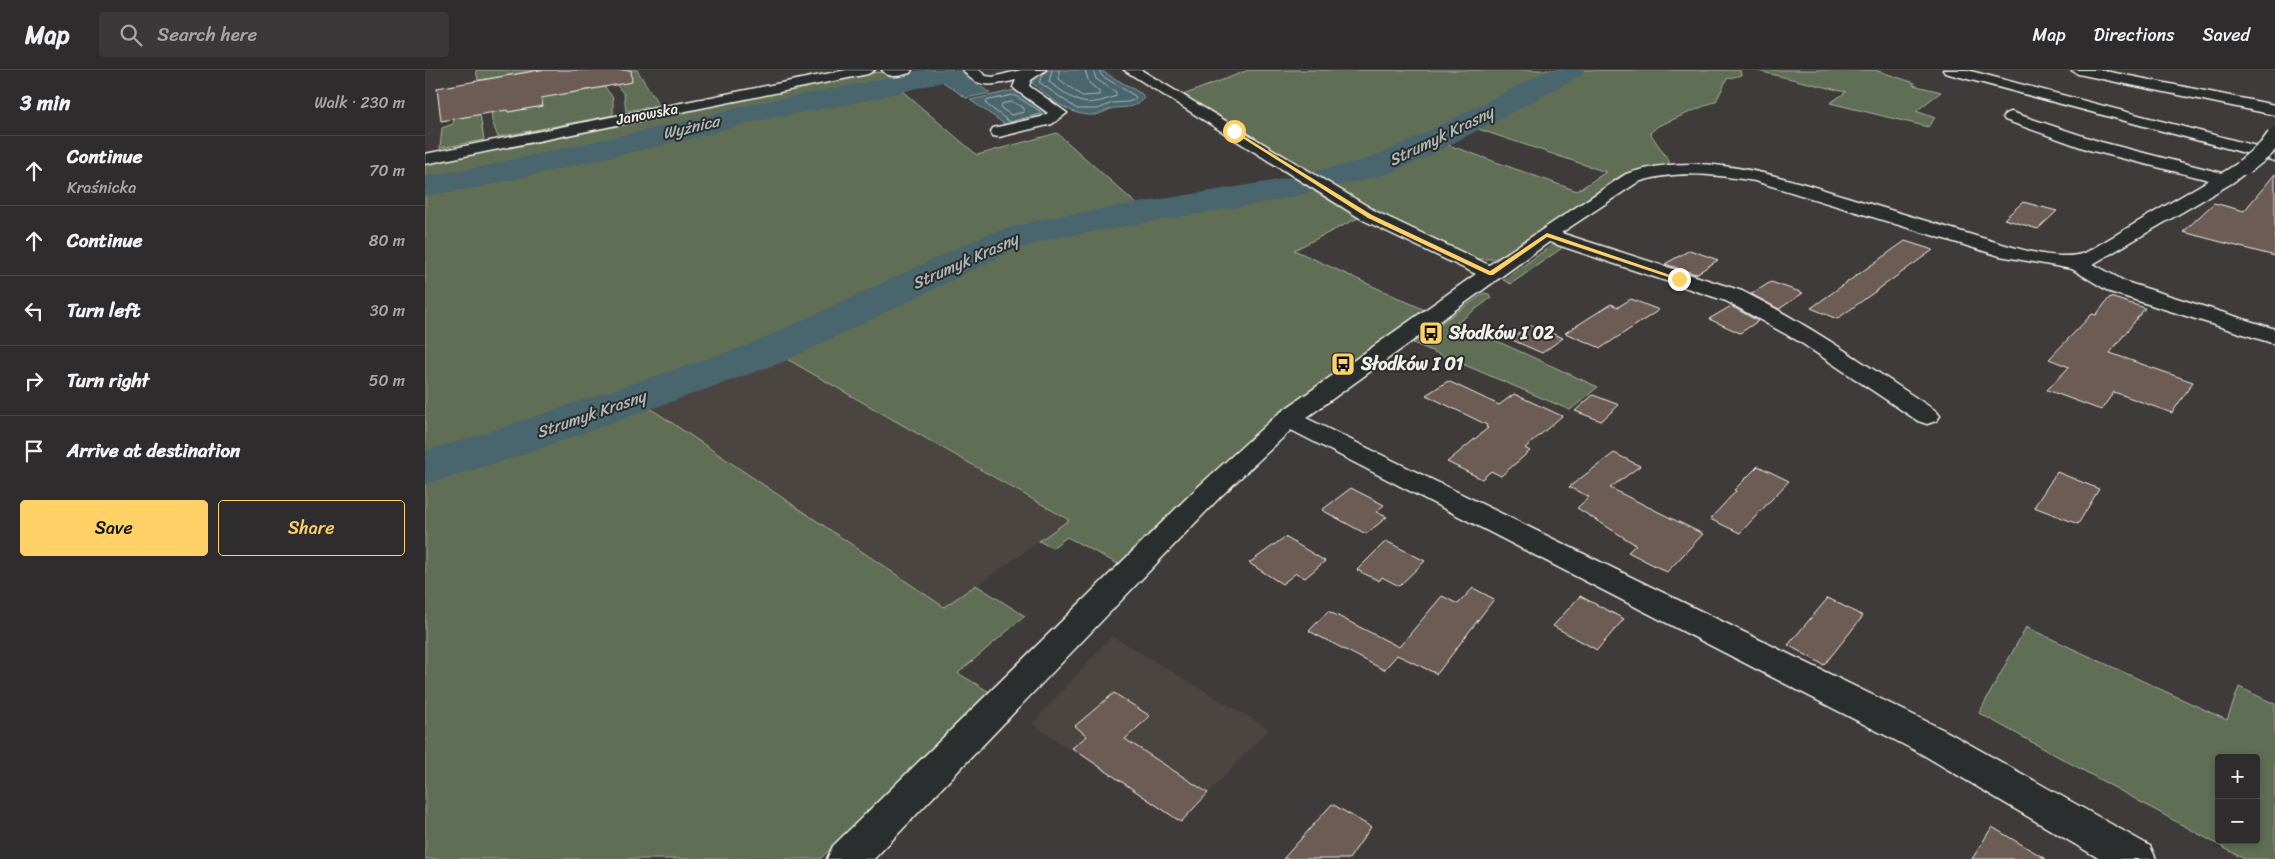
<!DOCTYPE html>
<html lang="en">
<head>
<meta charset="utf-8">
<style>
  :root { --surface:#2e2c2c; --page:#3a3838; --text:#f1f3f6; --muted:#a7a7a9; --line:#494848; --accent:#ffd166 }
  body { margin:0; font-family:Sriracha,sans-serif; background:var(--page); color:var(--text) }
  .controls { position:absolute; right:15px; bottom:15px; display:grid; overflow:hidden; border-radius:5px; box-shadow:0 2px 8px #0003 }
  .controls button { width:45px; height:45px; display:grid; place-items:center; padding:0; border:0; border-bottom:1px solid var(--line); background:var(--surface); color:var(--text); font:25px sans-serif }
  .stop { position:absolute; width:15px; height:15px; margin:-11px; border:4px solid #ffd166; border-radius:50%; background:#fff }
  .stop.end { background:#ffd166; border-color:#fff; box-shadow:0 1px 5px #0008 }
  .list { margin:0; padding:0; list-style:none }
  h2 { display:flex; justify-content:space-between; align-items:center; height:65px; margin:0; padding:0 20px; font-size:21px }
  h2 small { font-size:16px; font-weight:400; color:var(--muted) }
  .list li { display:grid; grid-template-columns:32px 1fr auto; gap:15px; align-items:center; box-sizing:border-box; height:70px; padding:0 20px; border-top:1px solid var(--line) }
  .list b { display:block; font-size:19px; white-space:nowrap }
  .list p { margin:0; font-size:16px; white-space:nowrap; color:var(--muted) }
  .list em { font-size:16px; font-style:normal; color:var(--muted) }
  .actions { display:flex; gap:10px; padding:15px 20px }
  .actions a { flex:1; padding:11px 0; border:1px solid var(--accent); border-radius:5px; text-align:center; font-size:18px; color:var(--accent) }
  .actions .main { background:var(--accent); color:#111 }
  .icon { flex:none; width:28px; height:28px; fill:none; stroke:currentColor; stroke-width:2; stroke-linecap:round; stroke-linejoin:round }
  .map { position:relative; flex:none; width:1850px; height:789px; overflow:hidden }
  header { display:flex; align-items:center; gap:30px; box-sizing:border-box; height:70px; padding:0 25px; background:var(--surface); border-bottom:1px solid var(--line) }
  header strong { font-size:24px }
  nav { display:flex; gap:28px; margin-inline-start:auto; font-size:18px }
  .search { width:350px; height:45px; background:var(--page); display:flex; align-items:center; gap:12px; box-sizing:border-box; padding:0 18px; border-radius:5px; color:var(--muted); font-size:19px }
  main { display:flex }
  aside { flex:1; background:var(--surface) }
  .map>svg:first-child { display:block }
</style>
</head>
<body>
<header>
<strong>Map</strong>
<div class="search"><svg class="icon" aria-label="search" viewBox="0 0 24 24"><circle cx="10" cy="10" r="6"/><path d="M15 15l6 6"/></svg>Search here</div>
<nav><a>Map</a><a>Directions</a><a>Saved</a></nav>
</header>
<main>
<aside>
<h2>3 min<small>Walk · 230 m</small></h2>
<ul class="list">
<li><svg class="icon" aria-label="ahead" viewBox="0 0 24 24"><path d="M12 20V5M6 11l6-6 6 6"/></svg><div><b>Continue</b><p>Kraśnicka</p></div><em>70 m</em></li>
<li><svg class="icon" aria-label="ahead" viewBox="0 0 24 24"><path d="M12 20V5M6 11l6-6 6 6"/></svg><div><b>Continue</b></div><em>80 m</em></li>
<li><svg class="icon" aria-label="left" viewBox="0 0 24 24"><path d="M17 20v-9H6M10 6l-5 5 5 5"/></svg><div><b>Turn left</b></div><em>30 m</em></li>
<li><svg class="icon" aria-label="right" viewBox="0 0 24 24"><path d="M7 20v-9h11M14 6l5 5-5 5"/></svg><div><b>Turn right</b></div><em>50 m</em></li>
<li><svg class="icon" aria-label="arrive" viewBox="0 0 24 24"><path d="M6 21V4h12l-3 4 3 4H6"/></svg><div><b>Arrive at destination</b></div></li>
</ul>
<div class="actions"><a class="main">Save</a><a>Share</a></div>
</aside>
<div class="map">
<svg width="1850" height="789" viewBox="0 0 1850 789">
  <rect width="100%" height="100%" fill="#3e3b3a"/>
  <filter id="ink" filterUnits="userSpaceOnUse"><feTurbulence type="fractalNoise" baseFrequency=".02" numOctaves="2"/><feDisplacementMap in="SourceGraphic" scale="10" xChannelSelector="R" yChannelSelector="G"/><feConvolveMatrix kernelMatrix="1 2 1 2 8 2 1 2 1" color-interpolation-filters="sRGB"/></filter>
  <g filter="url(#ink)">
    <g fill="#4c4542">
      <path d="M353 284 644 451 520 537 219 334Z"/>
      <path d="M687 566 844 659 756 752 607 654Z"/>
    </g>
    <g fill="#606e55" stroke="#aab09e" fill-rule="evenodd">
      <path d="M51 0H121L141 24 180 17 188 28V45L73 67 67 51 66 37 81 35 83 42 118 36 108 1 53 10Z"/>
      <path d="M195 0H212L234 35 201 41 199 24 183 5Z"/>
      <path d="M501 0H528L437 21 318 43 271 57 56 106 41 107 0 115V93L446 3 458 2 464 7Z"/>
      <path d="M715 0H719L758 25 824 0H1142L987 81 949 96 896 109 795 46Z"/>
      <path d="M1151 0H1315L1316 5 1302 9 1291 31 1233 56 1225 63 1244 91V95L1217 99 1195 106 1081 184 1069 189H1049L966 150 902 112 953 99 1015 72 1152 121 1181 102 1047 57Z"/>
      <path d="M1329 0H1450L1490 13 1488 15 1516 22 1491 41 1510 48 1503 57 1405 33 1421 22Z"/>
      <path d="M470 15 552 85 632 63 715 137 585 164 345 276 98 361 0 389V118L58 108 330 44Z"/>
      <path d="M55 44 59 70 15 78 17 58 28 54 29 49Z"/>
      <path d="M881 116 933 148 869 180 1002 241 695 495 642 467 627 478 614 471 644 450 353 284 584 174 627 162 724 146 722 143Z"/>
      <path d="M1130 173 1141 175 1086 214 1078 210Z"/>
      <path d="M1059 223 1064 224 1066 228 1032 253 1173 317 1145 340 988 273Z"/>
      <path d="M219 334 519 537 551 515 600 546 533 603 566 623 395 789H0V403L74 382Z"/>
      <path d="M1601 557 1802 650 1814 617 1850 634V789H1819L1554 643ZM1794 688H1831V770H1794Z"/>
    </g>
    <g fill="#49656d" stroke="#8d9d9e">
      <path d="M622 0H675L717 24 719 28C711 38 702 37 691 38 685 38 677 44 670 45 645 47 624 27 606 12L608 6Z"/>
      <path d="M537 4 565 23 541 28 514 9Z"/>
      <path d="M590 20 624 41 621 49 584 57 545 30Z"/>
    </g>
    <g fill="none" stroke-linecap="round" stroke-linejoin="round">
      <g stroke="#b0b9b7" stroke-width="1">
        <path d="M627 0 624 12C653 32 656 39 691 26V22L671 9 668 0"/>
        <path d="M634 0V9L657 26 674 25V21L664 13 660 0"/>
        <path d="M620 2 614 12 652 39H673L687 33 703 32 711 29 710 26 677 6 674 0"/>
        <path d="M589 25 615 41V44L585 52 561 34 562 31Z"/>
        <path d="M588 32 599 38V42L586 45 576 38 577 34Z"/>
      </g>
      <g fill="#49656d" fill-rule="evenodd">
        <path d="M497 0H546L542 6 439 31 322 53 272 67 55 117 0 126V106L55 97 266 50 318 36 439 13Z"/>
        <path d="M1124 0H1159L1155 6 1000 88 962 104 853 130 626 169 591 179 358 292 88 388 0 414V381L52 366 326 274 565 163 622 148 853 110 939 90 978 74Z"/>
      </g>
    </g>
    <g fill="#6c5b55" stroke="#f4f1e8">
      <path d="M115 0H206L207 12 116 28 118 36 83 42 82 40 16 51 12 18Z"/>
      <path d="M1850 104V186L1758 162 1789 133 1819 141Z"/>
      <path d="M1598 132 1632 141 1613 159 1579 149Z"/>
      <path d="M1480 171 1508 180 1412 249 1386 238Z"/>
      <path d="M1265 180 1293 190 1271 204 1240 194Z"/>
      <path d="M1346 212 1378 223 1354 239 1326 224Z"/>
      <path d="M1685 227 1720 238 1685 283 1768 312 1747 343 1689 322 1676 340 1622 320 1644 297 1624 289 1667 244 1671 245Z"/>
      <path d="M1206 229 1234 240 1176 278 1140 263 1186 234 1193 237Z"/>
      <path d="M1306 236 1333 251 1315 263 1284 249Z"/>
      <path d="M1107 255 1138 268 1117 283 1085 269Z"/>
      <path d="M1023 311 1074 335 1089 324 1137 346 1100 378 1105 381 1076 406 1066 401 1057 409 1022 392 1063 358 1061 357 1062 355 1001 325Z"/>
      <path d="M1168 325 1194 335 1176 351 1150 341Z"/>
      <path d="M1189 383 1215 396 1185 418 1278 464 1242 502 1203 482 1211 475 1152 438 1164 427 1144 417Z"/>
      <path d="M1333 396 1364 411 1315 463 1285 449 1311 421 1309 420Z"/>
      <path d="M1632 402 1674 419 1653 454 1609 437Z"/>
      <path d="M926 418 959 435 951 442 962 447 941 464 897 440Z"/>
      <path d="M860 467 900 491 880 508 871 503 857 514 824 493Z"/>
      <path d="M961 471 1000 491 974 516 957 507 954 511 932 500Z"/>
      <path d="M1048 518 1069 529 1012 604 972 585 959 600 884 561 903 541 974 577 1017 526 1033 534Z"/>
      <path d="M1155 526 1199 549 1172 580 1128 556Z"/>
      <path d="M1403 528 1438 546 1399 595 1363 575Z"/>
      <path d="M689 623 725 646 700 669 783 723 756 752 647 678 662 666 650 656Z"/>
      <path d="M907 734 946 757 924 789H858Z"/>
      <path d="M1567 757 1621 789H1547Z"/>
    </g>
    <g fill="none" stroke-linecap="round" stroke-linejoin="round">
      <g stroke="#f4f1e8" stroke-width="3">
        <g id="minor">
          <path d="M421 0H450L443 4 0 94V84Z"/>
          <path d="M457 0H487L485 3C475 6 464 9 457 0Z"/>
          <path d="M538 0H554L561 6 568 7 596 0H621L606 10 604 16 642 43 627 54 574 67 568 66 566 62 568 58 616 47 623 43 591 20 588 17 591 10C570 15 552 20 538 0Z"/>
          <path d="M699 0H716L952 142 1064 195 1201 104C1275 80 1347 104 1419 126 1465 140 1511 154 1557 168 1584 176 1633 193 1660 183L1784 110 1664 80 1580 50 1578 47 1580 44 1586 42 1676 72 1797 103 1813 93H1825L1828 97 1807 113 1668 194 1701 212 1850 259V274L1685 222 1647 199 1575 186 1330 111C1292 105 1252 99 1213 112L1136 163 1317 221C1385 255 1447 299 1511 341L1515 346 1511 351 1502 354 1493 351 1375 272 1301 231 1124 172 881 348 1521 661 1725 776 1731 789H1675L1495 683 866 360 794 428 449 789H402L408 776 774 416 853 344 1051 204 938 150Z"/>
          <path d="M1646 0H1675L1850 35V45L1653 4Z"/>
        </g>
      </g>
      <g stroke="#f4f1e8" stroke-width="3">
        <path id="highway" d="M1518 0H1542L1850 81V91L1520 3Z"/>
      </g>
      <use href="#minor" fill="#2a2d2e" fill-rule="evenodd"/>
      <use href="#highway" fill="#2a2d2e" fill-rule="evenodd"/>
      <g stroke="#f4f1e8" stroke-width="19" stroke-linecap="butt">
        <path id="minor-bridge" d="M1819 97 1841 79 1850 67"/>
      </g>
      <use href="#minor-bridge" stroke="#2a2d2e" stroke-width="16"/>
    </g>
  </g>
  <path fill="#ffd166" d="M809 60 947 145 1065 201 1122 163 1257 209 1252 210 1122 167 1068 205H1064L943 148 808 62Z"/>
  <defs>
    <g id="bus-square" transform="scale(1.25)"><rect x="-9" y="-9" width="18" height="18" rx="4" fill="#ffd166" stroke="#2a2d2e"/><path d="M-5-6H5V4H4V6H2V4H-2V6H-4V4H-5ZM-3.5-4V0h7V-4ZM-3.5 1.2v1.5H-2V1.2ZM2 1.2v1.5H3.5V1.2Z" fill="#111"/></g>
  </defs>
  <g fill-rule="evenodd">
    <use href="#bus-square" x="1006" y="263"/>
    <use href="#bus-square" x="918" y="294"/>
  </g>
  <g text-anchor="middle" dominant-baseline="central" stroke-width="4" stroke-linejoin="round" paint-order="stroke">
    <g font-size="15" fill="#f4f1e8" stroke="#2a2d2e">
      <text transform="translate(222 44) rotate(-11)">Janowska</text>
    </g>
    <g font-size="16" font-style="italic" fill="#b0b9b7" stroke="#2a2d2e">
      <text transform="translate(266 57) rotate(-13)">Wyżnica</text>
      <text transform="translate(1016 66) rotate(-26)">Strumyk Krasny</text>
      <text transform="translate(540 191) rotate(-24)">Strumyk Krasny</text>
      <text transform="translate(166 344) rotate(-19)">Strumyk Krasny</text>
    </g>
    <g font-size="18" font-weight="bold" fill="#f4f1e8" stroke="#2a2d2e" text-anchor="start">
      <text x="1024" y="263">Słodków I 02</text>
      <text x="936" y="294">Słodków I 01</text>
    </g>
  </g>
</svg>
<div class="controls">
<button>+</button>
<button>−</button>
</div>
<div class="stop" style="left:809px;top:61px"></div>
<div class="stop end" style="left:1254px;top:209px"></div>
</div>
</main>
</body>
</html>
